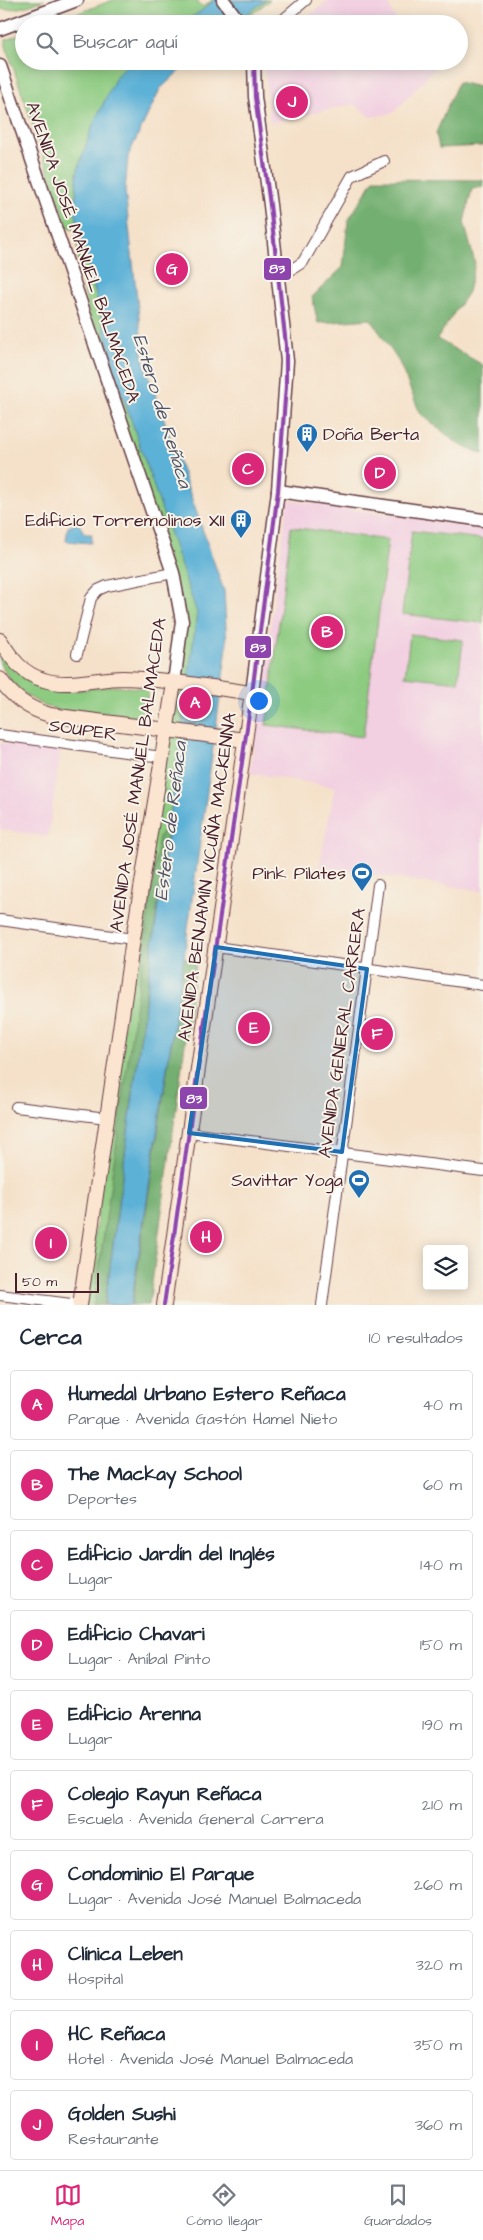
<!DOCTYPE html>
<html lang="es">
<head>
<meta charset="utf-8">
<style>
  :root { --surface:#fff; --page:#f6f6f7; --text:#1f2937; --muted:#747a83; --line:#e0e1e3; --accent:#db2777 }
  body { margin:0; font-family:"Architects Daughter",sans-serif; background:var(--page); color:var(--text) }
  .controls { position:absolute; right:15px; bottom:15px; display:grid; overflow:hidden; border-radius:5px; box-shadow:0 2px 12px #0003 }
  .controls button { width:45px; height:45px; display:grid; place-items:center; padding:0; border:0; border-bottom:1px solid var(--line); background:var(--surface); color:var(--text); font:25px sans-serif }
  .scale { position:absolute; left:15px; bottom:12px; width:84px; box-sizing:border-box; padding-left:5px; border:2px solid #4a1f2b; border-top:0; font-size:14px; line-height:18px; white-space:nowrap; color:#4a1f2b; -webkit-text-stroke:4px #f7f3e8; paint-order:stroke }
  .you { position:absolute; left:258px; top:700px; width:18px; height:18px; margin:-12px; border:4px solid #fff; border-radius:50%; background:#1a73e8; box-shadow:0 0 0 8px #1a73e833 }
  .badge { display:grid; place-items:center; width:32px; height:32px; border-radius:50%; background:var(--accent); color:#fff; font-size:16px; font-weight:700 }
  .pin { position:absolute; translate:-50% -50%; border:2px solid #fff; box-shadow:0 1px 5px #0006 }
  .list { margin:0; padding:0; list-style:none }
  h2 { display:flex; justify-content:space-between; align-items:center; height:65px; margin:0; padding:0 20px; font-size:21px }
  h2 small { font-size:16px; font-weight:400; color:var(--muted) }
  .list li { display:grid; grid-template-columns:32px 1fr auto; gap:15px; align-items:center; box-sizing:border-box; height:70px; margin:0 10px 10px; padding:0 10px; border:1px solid var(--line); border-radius:5px }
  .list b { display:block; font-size:19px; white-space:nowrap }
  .list p { margin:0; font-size:16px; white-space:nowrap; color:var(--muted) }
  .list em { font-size:16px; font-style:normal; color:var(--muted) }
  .icon { flex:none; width:28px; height:28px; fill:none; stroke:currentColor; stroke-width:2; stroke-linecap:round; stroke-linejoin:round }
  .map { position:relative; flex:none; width:483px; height:1305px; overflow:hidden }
  .search { position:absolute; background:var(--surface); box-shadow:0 2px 12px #0003; left:15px; right:15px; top:15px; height:55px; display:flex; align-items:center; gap:12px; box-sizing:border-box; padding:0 18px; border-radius:28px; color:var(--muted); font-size:19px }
  .sheet { height:865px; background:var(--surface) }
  nav { display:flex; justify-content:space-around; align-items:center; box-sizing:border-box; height:70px; border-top:1px solid var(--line); background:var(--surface); font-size:14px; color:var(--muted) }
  nav a { display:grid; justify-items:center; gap:2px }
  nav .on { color:var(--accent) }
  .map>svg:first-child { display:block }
</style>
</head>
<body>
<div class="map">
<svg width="483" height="1305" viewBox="0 0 483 1305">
  <rect width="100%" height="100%" fill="#f7f3e8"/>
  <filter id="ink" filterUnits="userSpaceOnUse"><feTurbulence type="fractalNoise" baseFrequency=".02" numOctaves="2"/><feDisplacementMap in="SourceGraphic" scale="10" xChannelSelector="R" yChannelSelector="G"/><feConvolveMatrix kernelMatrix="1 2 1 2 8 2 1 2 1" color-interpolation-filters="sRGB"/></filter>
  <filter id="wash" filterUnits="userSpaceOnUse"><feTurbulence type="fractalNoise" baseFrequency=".0096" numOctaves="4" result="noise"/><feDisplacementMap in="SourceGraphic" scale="20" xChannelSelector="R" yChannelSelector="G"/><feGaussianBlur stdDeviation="1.12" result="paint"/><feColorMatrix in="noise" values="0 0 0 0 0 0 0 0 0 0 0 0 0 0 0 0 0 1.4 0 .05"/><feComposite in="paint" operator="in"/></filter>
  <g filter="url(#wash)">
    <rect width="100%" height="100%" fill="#f5e1c9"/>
    <g fill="#f2cfe1">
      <path d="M328 0H387L393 15 400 24H299Z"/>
      <path d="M264 61H433L437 66 393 113 371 117 354 104 270 123Z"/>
      <path d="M288 500 483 528V891L319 867 335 787 250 773Z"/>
      <path d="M0 743 61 750 48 837 0 829Z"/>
    </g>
    <g fill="#8dcb81" stroke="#6c7556">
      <path d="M0 0H44C29 6 17 10 0 9Z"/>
      <path d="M113 0H195L203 7 212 0H270L239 24H50Z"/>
      <path d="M24 33V61H131L117 75 152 86 118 158 136 361 213 573 134 1305H85L182 606 95 342 79 267 76 231 67 226 6 46V40Z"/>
      <path d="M291 527 388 540 363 737 266 725Z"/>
      <path d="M412 531 483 539V623L402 614Z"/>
      <path d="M410 634 463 640 458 682 405 676Z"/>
      <path d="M0 653 11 668 29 681 59 692 116 686 149 689 143 718 82 710 63 711 44 706 26 695 11 681 0 664Z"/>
    </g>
    <g fill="#72af6f" stroke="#5e674d">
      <path d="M458 82 483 88V146L439 148 436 133Z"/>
      <path d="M374 179 483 180V187L472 189 464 222 475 263 468 292 437 339 483 365V454L458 444 420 413 399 362 371 319 318 323 312 297 343 267 348 221Z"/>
      <path d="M169 820 105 1305H94L159 837Z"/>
      <path d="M184 957 196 964 149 1305H132Z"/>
    </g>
    <g fill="#5bb1d7" stroke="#526881">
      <path d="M214 0H266L233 24H181L204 9Z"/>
      <path d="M131 61H190L160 89 128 156 125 191 144 362 224 591 227 647 184 957 131 1305H105L197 613 116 376 75 211 77 172 92 127 117 75Z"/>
      <path d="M78 523 85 534H92L91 543 66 541 68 527Z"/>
    </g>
  </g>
  <g filter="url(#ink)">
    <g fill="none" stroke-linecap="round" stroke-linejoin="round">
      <g stroke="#643c43" stroke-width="12">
        <g id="minor">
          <path d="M278 24 306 0"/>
          <path d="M278 274 286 273 303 262 352 176 384 161"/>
          <path d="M77 654 91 598 98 590 107 586 173 573"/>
          <path d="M0 735 162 757"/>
          <path d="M0 920 133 939"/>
          <path d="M216 947 483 985"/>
          <path d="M16 1107 107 1118"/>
          <path d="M189 1133 483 1171"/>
          <path d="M0 1295 79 1305"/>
          <path d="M322 1305 378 885"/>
        </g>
      </g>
      <g stroke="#643c43" stroke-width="15">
        <g id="tertiary">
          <path d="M223 0 241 24"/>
          <path d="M0 29 77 0"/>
          <path d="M0 66 173 573 182 621 174 683"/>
          <path d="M278 491 483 520"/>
          <path d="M252 693 278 491 287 361 270 205 255 97 254 61"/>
        </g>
      </g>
      <g stroke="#643c43" stroke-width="16">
        <g id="secondary">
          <path d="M0 640C11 658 22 674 44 680 69 688 97 678 123 678 166 679 209 687 252 693L164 1305"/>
          <path d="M0 679C12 697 29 709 50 715L245 740"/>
          <path d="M80 1305 133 939 174 683"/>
        </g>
      </g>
      <use href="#minor" stroke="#fff" stroke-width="10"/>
      <use href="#tertiary" stroke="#fff" stroke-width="12"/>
      <use href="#secondary" stroke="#fce5d0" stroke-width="14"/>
      <g stroke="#f7f3e8" stroke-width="8">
        <path id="bus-1" d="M164 1305 252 693 278 491 286 386V345L270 205 255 97 254 61"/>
      </g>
      <use href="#bus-1" stroke="#8e44ad" stroke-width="4"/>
    </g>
  </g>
  <path fill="#1f6fb2" fill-opacity="0.2" stroke="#1f6fb2" stroke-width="4" stroke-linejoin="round" d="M216 947 367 969 342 1152 189 1133Z"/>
  <defs>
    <g id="building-pin" transform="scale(1.125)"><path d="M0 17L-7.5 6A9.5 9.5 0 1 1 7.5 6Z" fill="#1f6fb2" stroke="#f7f3e8"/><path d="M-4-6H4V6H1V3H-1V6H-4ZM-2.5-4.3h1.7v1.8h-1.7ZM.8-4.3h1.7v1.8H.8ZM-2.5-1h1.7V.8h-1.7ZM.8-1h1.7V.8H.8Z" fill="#fff"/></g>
    <g id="stadium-pin" transform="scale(1.125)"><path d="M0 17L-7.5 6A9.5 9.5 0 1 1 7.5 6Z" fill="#1f6fb2" stroke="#f7f3e8"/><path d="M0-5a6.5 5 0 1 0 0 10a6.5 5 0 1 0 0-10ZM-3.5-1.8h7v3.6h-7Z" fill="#fff"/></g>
  </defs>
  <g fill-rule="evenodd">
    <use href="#building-pin" x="307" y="434"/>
    <use href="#building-pin" x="241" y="520"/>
    <use href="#stadium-pin" x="362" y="873"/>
    <use href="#stadium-pin" x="359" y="1180"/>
  </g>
  <g text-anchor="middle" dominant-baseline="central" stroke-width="4" stroke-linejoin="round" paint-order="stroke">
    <g font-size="18" fill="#4a1f2b" stroke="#f7f3e8">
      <text transform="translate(83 252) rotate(71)">AVENIDA JOSÉ MANUEL BALMACEDA</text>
      <text transform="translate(83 730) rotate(8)">SOUPER</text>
      <text transform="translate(138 775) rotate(-82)">AVENIDA JOSÉ MANUEL BALMACEDA</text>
      <text transform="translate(207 877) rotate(-82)">AVENIDA BENJAMÍN VICUÑA MACKENNA</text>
      <text transform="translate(342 1033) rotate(-82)">AVENIDA GENERAL CARRERA</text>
    </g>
    <g font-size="18" fill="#4a1f2b" stroke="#f7f3e8" text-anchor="end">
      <text x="323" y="434" text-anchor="start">Doña Berta</text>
      <text x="225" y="520">Edificio Torremolinos XII</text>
      <text x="346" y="873">Pink Pilates</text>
      <text x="343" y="1180">Savittar Yoga</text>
    </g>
    <g font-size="19" font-style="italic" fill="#505267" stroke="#f7f3e8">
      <text transform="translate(162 411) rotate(73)">Estero de Reñaca</text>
      <text transform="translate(171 821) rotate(-83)">Estero de Reñaca</text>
    </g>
  </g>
  <g stroke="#f7f3e8" stroke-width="2">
    <rect x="263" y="257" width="29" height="24" rx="5" fill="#8e44ad"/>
    <rect x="244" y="635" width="28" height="24" rx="5" fill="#8e44ad"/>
    <rect x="179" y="1086" width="29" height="24" rx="5" fill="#8e44ad"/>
  </g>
  <g font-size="14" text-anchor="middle" font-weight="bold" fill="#fff">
    <text x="277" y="273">83</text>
    <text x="258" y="652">83</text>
    <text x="194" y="1103">83</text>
  </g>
</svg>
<div class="controls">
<button><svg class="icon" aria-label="layers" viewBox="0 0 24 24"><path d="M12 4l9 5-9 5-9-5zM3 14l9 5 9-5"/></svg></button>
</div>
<div class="scale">50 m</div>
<div class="you"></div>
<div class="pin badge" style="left:195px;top:703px">A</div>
<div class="pin badge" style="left:327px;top:632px">B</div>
<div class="pin badge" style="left:248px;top:469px">C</div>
<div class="pin badge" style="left:380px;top:473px">D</div>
<div class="pin badge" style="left:254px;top:1028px">E</div>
<div class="pin badge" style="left:377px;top:1034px">F</div>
<div class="pin badge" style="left:172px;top:269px">G</div>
<div class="pin badge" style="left:206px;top:1237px">H</div>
<div class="pin badge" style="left:51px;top:1243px">I</div>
<div class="pin badge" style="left:292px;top:102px">J</div>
<div class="search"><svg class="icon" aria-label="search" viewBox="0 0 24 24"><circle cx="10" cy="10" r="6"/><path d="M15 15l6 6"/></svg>Buscar aquí</div>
</div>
<section class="sheet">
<h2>Cerca<small>10 resultados</small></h2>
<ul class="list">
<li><span class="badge">A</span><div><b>Humedal Urbano Estero Reñaca</b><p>Parque · Avenida Gastón Hamel Nieto</p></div><em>40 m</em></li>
<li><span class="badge">B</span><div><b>The Mackay School</b><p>Deportes</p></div><em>60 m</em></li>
<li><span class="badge">C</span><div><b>Edificio Jardín del Inglés</b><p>Lugar</p></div><em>140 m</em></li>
<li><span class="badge">D</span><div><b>Edificio Chavari</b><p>Lugar · Aníbal Pinto</p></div><em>150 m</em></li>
<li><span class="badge">E</span><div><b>Edificio Arenna</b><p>Lugar</p></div><em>190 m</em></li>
<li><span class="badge">F</span><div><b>Colegio Rayun Reñaca</b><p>Escuela · Avenida General Carrera</p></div><em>210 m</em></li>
<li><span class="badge">G</span><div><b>Condominio El Parque</b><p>Lugar · Avenida José Manuel Balmaceda</p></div><em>260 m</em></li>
<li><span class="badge">H</span><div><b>Clínica Leben</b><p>Hospital</p></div><em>320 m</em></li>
<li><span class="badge">I</span><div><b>HC Reñaca</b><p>Hotel · Avenida José Manuel Balmaceda</p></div><em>350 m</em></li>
<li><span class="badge">J</span><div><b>Golden Sushi</b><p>Restaurante</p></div><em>360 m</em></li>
</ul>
</section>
<nav>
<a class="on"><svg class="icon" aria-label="map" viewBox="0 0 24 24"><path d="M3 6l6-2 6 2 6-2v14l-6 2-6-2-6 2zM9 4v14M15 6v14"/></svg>Mapa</a>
<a><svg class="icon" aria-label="directions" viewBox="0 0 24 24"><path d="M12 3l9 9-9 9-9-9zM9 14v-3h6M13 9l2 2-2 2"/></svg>Cómo llegar</a>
<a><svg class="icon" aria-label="saved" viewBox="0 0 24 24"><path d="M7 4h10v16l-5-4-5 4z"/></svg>Guardados</a>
</nav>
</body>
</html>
